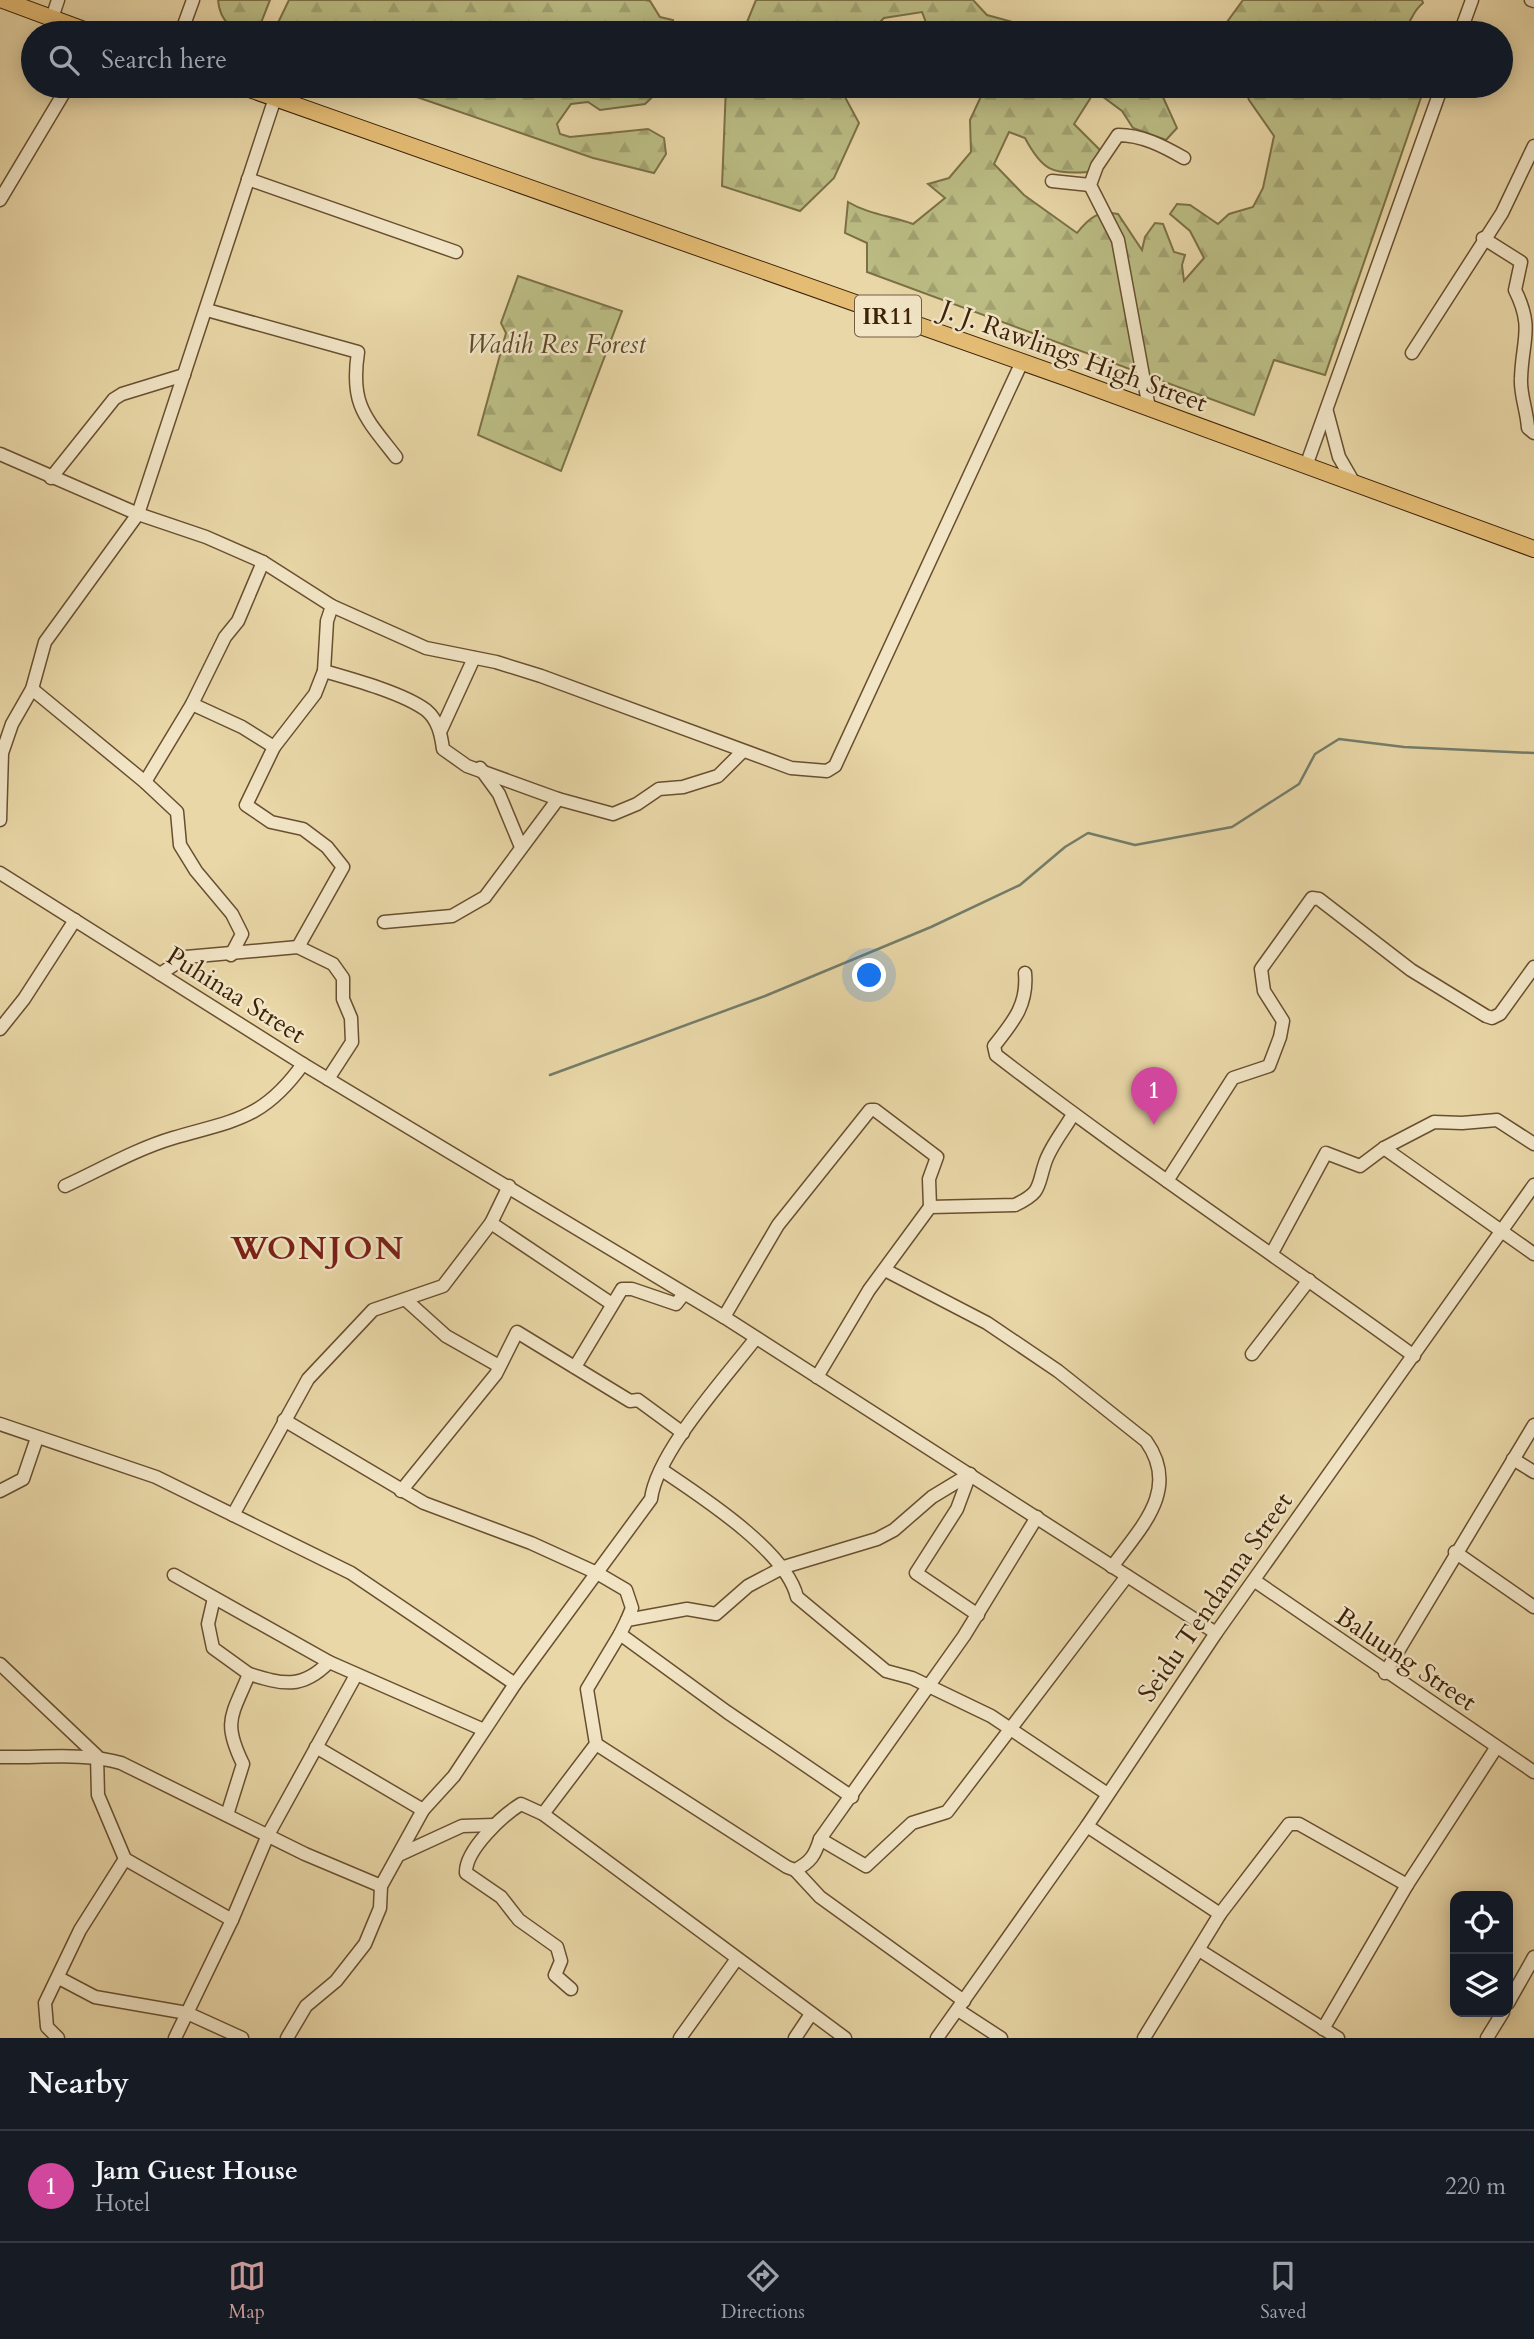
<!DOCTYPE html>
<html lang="en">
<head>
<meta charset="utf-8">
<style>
  :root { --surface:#171b24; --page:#242831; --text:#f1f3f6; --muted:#9ea1a6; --line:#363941; --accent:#c59692 }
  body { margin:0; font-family:Cardo,serif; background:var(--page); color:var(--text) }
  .controls { position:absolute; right:21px; bottom:21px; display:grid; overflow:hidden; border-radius:14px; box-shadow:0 4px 18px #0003 }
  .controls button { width:63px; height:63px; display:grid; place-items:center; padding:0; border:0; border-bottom:2px solid var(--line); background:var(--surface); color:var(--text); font:35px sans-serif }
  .you { position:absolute; left:870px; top:976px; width:24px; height:24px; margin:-18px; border:5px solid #fff; border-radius:50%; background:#1a73e8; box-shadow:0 0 0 10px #1a73e833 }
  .badge { display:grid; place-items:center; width:46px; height:46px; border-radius:50%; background:var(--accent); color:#fff; font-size:23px; font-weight:700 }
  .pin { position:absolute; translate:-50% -58px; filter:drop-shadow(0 2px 4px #0008) }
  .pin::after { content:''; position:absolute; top:37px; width:24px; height:21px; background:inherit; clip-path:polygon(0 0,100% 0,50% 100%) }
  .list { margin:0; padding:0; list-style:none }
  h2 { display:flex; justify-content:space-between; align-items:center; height:91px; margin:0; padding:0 28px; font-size:30px }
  h2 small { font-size:23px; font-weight:400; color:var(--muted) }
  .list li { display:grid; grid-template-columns:46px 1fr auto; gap:21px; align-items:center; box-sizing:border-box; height:112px; padding:0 28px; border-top:2px solid var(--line) }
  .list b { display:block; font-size:26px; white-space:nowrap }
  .list p { margin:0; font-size:23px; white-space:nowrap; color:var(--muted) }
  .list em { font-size:23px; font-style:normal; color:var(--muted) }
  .icon { flex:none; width:38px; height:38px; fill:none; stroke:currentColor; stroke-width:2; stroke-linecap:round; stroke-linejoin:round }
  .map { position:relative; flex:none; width:1534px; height:2038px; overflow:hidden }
  .search { position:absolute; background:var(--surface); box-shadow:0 4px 18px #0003; left:21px; right:21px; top:21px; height:77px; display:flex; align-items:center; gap:18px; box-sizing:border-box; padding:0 24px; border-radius:38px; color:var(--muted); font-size:26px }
  .sheet { height:203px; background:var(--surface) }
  nav { display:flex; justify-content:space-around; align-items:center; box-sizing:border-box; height:98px; border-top:2px solid var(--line); background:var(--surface); font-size:19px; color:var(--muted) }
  nav a { display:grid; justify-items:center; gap:4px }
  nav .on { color:var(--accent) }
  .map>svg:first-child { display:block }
</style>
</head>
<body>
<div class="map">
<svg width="1534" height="2038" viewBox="0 0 1534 2038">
  <defs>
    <pattern id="forest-firs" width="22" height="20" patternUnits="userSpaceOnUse" patternTransform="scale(1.75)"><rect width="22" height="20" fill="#bbbd84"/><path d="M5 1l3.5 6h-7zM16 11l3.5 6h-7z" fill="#a2a271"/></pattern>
  </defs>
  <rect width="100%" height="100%" fill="#e9d7a7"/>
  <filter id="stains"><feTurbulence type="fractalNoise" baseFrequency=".00286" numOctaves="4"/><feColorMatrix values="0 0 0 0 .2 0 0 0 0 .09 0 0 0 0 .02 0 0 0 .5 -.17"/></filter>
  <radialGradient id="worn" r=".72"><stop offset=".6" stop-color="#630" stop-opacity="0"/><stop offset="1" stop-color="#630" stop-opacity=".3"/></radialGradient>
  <g fill="url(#forest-firs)" stroke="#7c7046" stroke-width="2">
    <path d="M218 0H270L257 33C234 33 220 23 218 0Z"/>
    <path d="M289 0H645L650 1 660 17 673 20 678 33H273Z"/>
    <path d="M756 0H973L987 15 1053 33H930L922 12 884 18 869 33H737L745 27Z"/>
    <path d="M1243 0H1422L1423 3C1411 12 1411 26 1400 33H1219Z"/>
    <path d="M385 86H664L645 104 600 110 588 102 571 104 557 124 560 134 570 137 648 129 664 138 666 154 654 173 593 158Z"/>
    <path d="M726 86H839L859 123 834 178 800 211 722 186Z"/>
    <path d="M981 86H1158L1177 128 1166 140 1133 128 1122 111 1095 91 1074 124 1100 150 1088 172C1052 175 1042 170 1025 138L1009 132 994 164 1024 195 1077 233C1089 218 1098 210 1118 214L1142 250 1145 237 1155 223 1163 224 1174 252 1185 255 1182 265 1184 281 1204 258 1190 231 1170 214 1177 204 1190 205 1218 224 1229 214 1253 207 1263 188 1274 136 1249 100 1244 86H1425L1325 375 1274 360 1254 415 867 272V243L845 233 848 202C868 214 891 216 913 224L945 198 928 184 949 178 971 152 970 120 984 90Z"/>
    <path d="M518 276 622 311 561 471 478 435 506 333 501 323Z"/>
  </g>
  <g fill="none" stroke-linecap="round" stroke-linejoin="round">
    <path stroke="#737d6a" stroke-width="2.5" d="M550 1075 765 996 931 927 1020 885 1065 847 1088 833 1135 845 1232 827 1299 784 1315 754 1339 739 1404 747 1534 753"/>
    <g stroke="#694f30" stroke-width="15">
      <g id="minor">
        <path d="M1531 0 1534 1"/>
        <path d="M52 18 58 0"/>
        <path d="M181 33 193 0"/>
        <path d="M1460 33 1472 0"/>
        <path d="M248 179 456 252"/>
        <path d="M1052 181 1090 185"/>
        <path d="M0 200 68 86"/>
        <path d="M1483 238 1521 262 1515 290C1534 328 1522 340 1521 379 1520 394 1527 411 1528 428L1534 433"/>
        <path d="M207 310 358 352C350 405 365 417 396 457"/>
        <path d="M1412 353 1502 213 1534 146"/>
        <path d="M1149 408 1118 240 1090 185 1097 166 1118 135C1142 135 1163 146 1184 158"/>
        <path d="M1327 412 1339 457 1354 483"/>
        <path d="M0 454 138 514 206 537 263 562 332 606 426 648 496 662 541 676 791 768 827 771 835 766 1021 364"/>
        <path d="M1306 466 1442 86"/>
        <path d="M51 478 114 399 122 394 184 375"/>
        <path d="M324 671C352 679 403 693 426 710 438 720 441 734 443 749L467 766 558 799 613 814 637 804 659 789 683 787 718 776 743 751"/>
        <path d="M32 689 145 782 177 812 180 845 196 871 232 914 242 934 231 955"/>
        <path d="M192 704 242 727 274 747"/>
        <path d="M441 730 474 658"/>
        <path d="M480 768 499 794 521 847"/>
        <path d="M145 782 192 704 225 637 238 621 263 562"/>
        <path d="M0 820 2 753 12 724 32 689 45 642 138 514 275 98"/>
        <path d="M0 873 303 1064 724 1317 1216 1633"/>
        <path d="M384 922 452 916 485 897 558 799"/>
        <path d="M298 947 343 867 327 847 303 829 271 822 246 805 274 747 315 694 324 671 327 621 332 606"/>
        <path d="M1025 973C1028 1005 1013 1022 994 1046L996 1055C1132 1160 1275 1255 1414 1356"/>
        <path d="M160 974 186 957 298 947 333 964 343 978V999L351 1018 352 1042 328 1079"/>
        <path d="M0 1029 24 999 75 920"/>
        <path d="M1384 1148 1534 1254"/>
        <path d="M1167 1181 1233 1078 1269 1066 1280 1037 1283 1021 1264 991 1261 969 1312 898 1319 899 1411 970 1486 1016 1492 1018 1500 1014 1534 967"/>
        <path d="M65 1186C100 1170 136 1149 173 1138 234 1120 263 1120 303 1064"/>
        <path d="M509 1186 491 1223 612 1304"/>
        <path d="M1272 1253 1326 1153 1360 1166 1384 1148 1434 1122 1462 1123 1497 1120 1534 1144"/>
        <path d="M885 1270 987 1323 1058 1371 1146 1441C1181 1490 1140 1528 1112 1567"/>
        <path d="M406 1300 446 1336 499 1366"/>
        <path d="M724 1317 778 1225 870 1110H875L937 1157 929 1179 930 1207"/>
        <path d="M1252 1354 1309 1280"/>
        <path d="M575 1367 622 1289H632L676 1304 683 1295"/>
        <path d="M817 1377 869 1290 930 1207 1015 1205C1042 1192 1037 1187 1045 1163 1050 1147 1064 1130 1072 1116"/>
        <path d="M284 1420 424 1503 531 1543 597 1573 626 1590 632 1608 627 1620 687 1609 716 1614 748 1586 784 1567 877 1539 894 1530 932 1497 970 1474"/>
        <path d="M0 1424 156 1477 351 1573 515 1684"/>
        <path d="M1513 1459 1534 1472"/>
        <path d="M662 1470C702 1497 786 1551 797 1597L886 1671 912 1678 991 1716 1106 1793"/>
        <path d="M970 1474 957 1509 916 1573 978 1615"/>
        <path d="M0 1491 23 1479 37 1438"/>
        <path d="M401 1491 496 1374 517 1332 630 1401 638 1400 683 1433"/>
        <path d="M233 1515 308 1379 373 1310 443 1286 491 1223"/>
        <path d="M1455 1552 1534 1607"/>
        <path d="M174 1575 329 1662 484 1730"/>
        <path d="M1255 1581 1534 1772"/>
        <path d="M214 1598 208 1624 213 1648 249 1674"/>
        <path d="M627 1620 620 1634 727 1712 852 1797"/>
        <path d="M0 1664 97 1756 98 1795 125 1859 232 1920 175 2038"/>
        <path d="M1385 1673 1534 1425"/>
        <path d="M596 1744 787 1867 795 1870C811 1862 815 1855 820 1839L964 1636 1037 1517"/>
        <path d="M316 1747 423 1810"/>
        <path d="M0 1757C40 1758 84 1752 121 1763L305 1854 381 1886"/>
        <path d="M543 1814 596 1744 587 1689 620 1634"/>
        <path d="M227 1815 243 1764C222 1721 232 1716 249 1674 282 1684 302 1690 329 1662"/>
        <path d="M1087 1826 1220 1914"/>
        <path d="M820 1839 866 1866 912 1823 947 1812 1127 1576"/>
        <path d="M401 1854 462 1826 494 1825"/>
        <path d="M795 1870 820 1897 964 2001"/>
        <path d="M232 1920 268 1835 356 1675"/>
        <path d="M1199 1950 1338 2038"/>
        <path d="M59 1978 95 1997 187 2013 242 2038"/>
        <path d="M571 1989 555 1975 561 1961 557 1947 519 1920 501 1897 466 1873C465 1850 503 1815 521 1804L543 1814 845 2038"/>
        <path d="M1508 2003 1534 1957"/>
        <path d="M958 2010 1001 2038"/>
        <path d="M1323 2029 1407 1885 1496 1748"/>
        <path d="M58 2038 47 2027 45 2003 80 1930 125 1859"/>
        <path d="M287 2038 306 2006 336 1981 365 1944 380 1908 381 1886 423 1810 454 1776 515 1684 651 1499C657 1452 726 1377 756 1338"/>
        <path d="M680 2038 736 1960"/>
        <path d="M795 2038 811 2014"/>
        <path d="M937 2038 1087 1826 1216 1633 1534 1185"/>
        <path d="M1144 2038 1220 1914 1289 1824H1299L1407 1885"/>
        <path d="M1487 2038 1503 2012"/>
      </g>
    </g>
    <g stroke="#3e2209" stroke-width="18">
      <g id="major">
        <path d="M3 0 92 33"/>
        <path d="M241 86 1073 380 1534 549"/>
      </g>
    </g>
    <use href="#minor" stroke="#f1e5c6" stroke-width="12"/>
    <use href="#major" stroke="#e4bc74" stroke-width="16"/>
  </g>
  <g text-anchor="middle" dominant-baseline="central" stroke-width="5" stroke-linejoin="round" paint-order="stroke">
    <rect fill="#f1e5c6" stroke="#745c42" stroke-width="2" x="855" y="295.5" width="66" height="41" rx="5"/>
    <g font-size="24" font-weight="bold" fill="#3e2209">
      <text x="888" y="316">IR11</text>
    </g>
    <g font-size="26" font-style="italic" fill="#5d4928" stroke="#f1e5c6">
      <text x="556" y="344">Wadih Res Forest</text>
    </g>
    <g font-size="26" fill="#3e2209" stroke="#f1e5c6">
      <text transform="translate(1074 356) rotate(20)">J. J. Rawlings High Street</text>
      <text transform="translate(236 995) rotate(32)">Puhinaa Street</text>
      <text transform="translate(1215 1597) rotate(-55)">Seidu Tendanna Street</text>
      <text transform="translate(1406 1659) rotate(34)">Baluung Street</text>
    </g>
    <g font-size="33" font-weight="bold" letter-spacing="2" fill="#7a1f14" stroke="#f1e5c6">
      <text x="318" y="1248">WONJON</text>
    </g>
  </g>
  <rect width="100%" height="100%" filter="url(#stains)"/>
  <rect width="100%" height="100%" fill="url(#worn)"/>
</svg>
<div class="controls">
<button><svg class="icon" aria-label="locate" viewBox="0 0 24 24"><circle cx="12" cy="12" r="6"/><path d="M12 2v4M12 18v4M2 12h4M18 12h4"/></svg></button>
<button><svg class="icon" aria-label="layers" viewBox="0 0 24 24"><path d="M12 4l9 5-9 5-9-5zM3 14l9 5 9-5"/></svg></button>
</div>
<div class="you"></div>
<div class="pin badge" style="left:1154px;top:1125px;background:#d1479c">1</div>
<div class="search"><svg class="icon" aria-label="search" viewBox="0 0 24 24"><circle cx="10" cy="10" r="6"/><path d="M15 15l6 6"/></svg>Search here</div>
</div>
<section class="sheet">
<h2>Nearby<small></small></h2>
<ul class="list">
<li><span class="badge" style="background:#d1479c">1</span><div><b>Jam Guest House</b><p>Hotel</p></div><em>220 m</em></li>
</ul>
</section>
<nav>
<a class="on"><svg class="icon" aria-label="map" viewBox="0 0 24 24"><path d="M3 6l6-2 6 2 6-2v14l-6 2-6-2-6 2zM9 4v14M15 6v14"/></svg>Map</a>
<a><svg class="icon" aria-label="directions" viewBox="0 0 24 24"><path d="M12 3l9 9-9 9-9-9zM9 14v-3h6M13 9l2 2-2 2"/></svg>Directions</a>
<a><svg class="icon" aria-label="saved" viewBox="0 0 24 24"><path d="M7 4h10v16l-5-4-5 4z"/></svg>Saved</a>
</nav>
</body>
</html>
